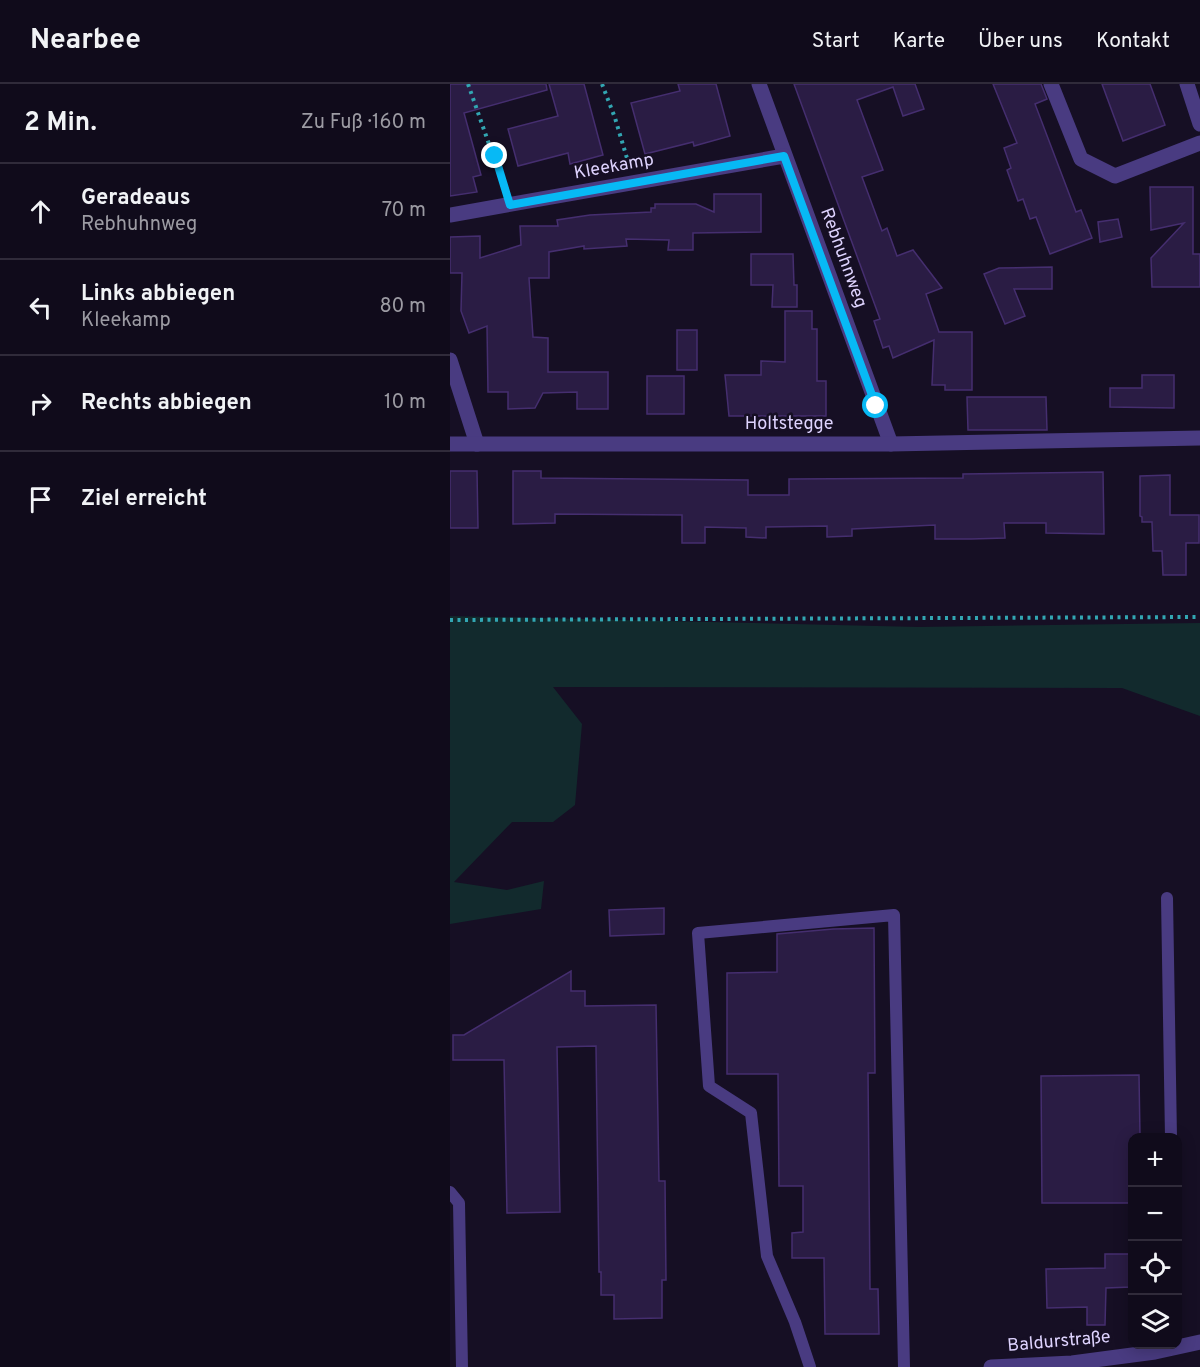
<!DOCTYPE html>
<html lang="de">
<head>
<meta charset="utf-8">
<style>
  :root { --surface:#100b1b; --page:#1e1928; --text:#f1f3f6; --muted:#9c9ba3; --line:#302b3a }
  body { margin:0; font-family:Overpass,sans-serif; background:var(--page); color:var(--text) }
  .controls { position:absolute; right:18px; bottom:18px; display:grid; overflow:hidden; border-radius:12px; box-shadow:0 3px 15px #0003 }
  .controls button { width:54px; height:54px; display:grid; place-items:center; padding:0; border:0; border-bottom:2px solid var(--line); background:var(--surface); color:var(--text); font:30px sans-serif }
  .stop { position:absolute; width:18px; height:18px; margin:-14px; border:4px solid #07b9f5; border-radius:50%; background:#fff }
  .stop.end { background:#07b9f5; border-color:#fff; box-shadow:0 2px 6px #0008 }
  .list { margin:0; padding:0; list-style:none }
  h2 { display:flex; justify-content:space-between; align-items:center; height:78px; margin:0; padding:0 24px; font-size:26px }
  h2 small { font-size:20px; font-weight:400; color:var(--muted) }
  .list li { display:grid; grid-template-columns:39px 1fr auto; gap:18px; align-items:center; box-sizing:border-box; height:96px; padding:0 24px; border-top:2px solid var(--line) }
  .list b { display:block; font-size:22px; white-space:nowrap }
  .list p { margin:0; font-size:20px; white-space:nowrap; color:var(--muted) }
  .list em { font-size:20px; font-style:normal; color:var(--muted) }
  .icon { flex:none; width:33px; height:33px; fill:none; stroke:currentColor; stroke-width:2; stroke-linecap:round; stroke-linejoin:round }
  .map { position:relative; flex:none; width:750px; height:1283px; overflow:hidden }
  header { display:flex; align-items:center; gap:36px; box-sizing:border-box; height:84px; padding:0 30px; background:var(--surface); border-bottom:2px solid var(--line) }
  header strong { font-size:28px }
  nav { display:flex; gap:33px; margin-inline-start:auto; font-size:21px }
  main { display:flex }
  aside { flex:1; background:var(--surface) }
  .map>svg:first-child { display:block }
</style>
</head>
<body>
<header>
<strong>Nearbee</strong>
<nav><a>Start</a><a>Karte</a><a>Über uns</a><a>Kontakt</a></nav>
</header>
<main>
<aside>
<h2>2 Min.<small>Zu Fuß · 160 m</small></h2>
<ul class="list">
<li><svg class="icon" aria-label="ahead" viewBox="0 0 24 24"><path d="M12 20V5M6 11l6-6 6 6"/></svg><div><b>Geradeaus</b><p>Rebhuhnweg</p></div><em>70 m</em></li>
<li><svg class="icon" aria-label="left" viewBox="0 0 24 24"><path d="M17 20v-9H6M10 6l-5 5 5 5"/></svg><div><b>Links abbiegen</b><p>Kleekamp</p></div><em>80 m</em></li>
<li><svg class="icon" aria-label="right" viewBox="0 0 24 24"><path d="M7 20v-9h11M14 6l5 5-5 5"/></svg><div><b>Rechts abbiegen</b></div><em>10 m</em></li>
<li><svg class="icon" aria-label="arrive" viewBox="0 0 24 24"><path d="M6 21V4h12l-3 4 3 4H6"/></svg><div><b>Ziel erreicht</b></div></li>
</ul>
</aside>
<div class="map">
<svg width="750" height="1283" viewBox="0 0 750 1283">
  <rect width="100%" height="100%" fill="#160f24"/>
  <path fill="#122a2d" d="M0 532 469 543 750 539V632L672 604 103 603 132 640 125 721 103 738H62L4 798 57 806 94 797 91 825 0 840Z"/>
  <g fill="#2a1c44" stroke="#452e6f" stroke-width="1.5">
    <path d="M0 0H96L97 6 14 29 31 91 23 93 27 108 0 112Z"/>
    <path d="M99 0H134L153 71 120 80 118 69 68 82 58 45 108 32Z"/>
    <path d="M228 0H266L280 52 244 62 243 58 195 70 181 19 230 7Z"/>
    <path d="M344 0H465L474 25 453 32 443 3 407 16 433 86 412 93 432 147 437 144 447 172 463 166 492 204 476 210 489 248H522V306H495V301H482L484 256 443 274 439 262 433 264 424 237 430 235Z"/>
    <path d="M543 0H591L597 15 585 20 626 128 631 126 642 154 600 170 586 133 580 135 573 115 568 117 557 86 561 84 554 64 567 59Z"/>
    <path d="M652 0H700L715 41 673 57Z"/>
    <path d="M700 103H743V170H750V203H702L701 174 734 139 701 146Z"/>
    <path d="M264 110H311V148L243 149V166H218L219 156 176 155 177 162 134 165V162L99 168V194H79L83 253 98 254V288H158V325H127V308L93 309 85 324 58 325V308H38L37 242 19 249 11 227 12 189H0V153L30 152V174L71 161 70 142H108L107 136 140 131 201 128V124H205V120H246L264 128Z"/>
    <path d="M668 135 672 153 650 158 648 138Z"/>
    <path d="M301 170H343L344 201H347V223H322L323 201H301Z"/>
    <path d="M602 183V205H564L575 232 555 240 534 190 549 184Z"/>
    <path d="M335 227H362V245H367V297H376V332H279L275 291H311V277L335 278Z"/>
    <rect x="227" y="246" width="20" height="40"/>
    <path d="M692 291H724V324L660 323V304H692Z"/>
    <rect x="197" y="292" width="37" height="38"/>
    <path d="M517 313H596L597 346H518Z"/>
    <path d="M0 387H27L28 444H0Z"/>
    <path d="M63 387H91V394L298 396V411H339V395L513 394V390L653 388 654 450 596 449V439H554L555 454 521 455H485V441L402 445V452L377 453V442L316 443V454L296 453V444L255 443V459H232V431L105 430V439L63 440Z"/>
    <path d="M720 391V431H749V459H736V491H713L712 467H703L702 438H692V433L690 432V392Z"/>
    <path d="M214 824V850L160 852 159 826Z"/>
    <path d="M424 844 425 989H418L420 1205H428L429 1250H375L374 1174H342V1149L353 1148V1102H329L328 990H277V889L327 888V850L383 845Z"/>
    <path d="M121 887V907H135V922L206 921 209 1097H215L216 1196H212V1234L164 1235V1211H151V1188H149L146 962 107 963 110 1128 57 1129 54 976H3V951H14Z"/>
    <path d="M689 991 690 1053H682V1119H592L591 992Z"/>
    <path d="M655 1170H682V1194H681V1203L656 1204 655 1241H637V1223L597 1224 596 1185 655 1184Z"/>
  </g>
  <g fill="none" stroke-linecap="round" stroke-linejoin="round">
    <g stroke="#32a6b2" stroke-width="4" stroke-dasharray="3 4.5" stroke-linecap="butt">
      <path d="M18 0 54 103"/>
      <path d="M152 0 165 34 179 81"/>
      <path d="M0 536 750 533"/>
    </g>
    <g stroke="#493b81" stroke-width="12">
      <path d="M717 814 721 1054"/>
      <path d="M0 1108 9 1119 12 1283"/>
      <path d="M360 1283 345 1238 317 1172 301 1029 259 1002 248 849 444 831 454 1283"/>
    </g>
    <g stroke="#493b81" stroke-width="15">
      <path d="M309 0 441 360"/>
      <path d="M601 0 631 75 665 92 750 59"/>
      <path d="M737 0 750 40"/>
      <path d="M0 131 334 72"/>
      <path d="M0 276 27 360"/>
      <path d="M0 360H441L750 354"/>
      <path d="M541 1283 622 1279 705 1268 750 1258"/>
    </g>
  </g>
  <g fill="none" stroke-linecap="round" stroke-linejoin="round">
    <path stroke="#07b9f5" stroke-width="8" d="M45 72 60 121 334 72 426 322"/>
  </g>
  <g text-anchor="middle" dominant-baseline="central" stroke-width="5" stroke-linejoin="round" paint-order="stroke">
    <g font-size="18" fill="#ded3fe" stroke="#160f24">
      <text transform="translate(164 83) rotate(-10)">Kleekamp</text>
      <text transform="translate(393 174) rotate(70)">Rebhuhnweg</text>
      <text x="339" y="340">Holtstegge</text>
      <text transform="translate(609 1258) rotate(-5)">Baldurstraße</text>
    </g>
  </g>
</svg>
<div class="controls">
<button>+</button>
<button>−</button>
<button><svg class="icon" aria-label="locate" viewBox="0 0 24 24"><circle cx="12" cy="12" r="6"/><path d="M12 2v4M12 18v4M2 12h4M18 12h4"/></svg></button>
<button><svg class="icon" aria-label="layers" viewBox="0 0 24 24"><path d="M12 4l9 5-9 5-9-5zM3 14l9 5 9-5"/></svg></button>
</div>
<div class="stop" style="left:426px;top:322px"></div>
<div class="stop end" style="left:45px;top:72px"></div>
</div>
</main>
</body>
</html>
